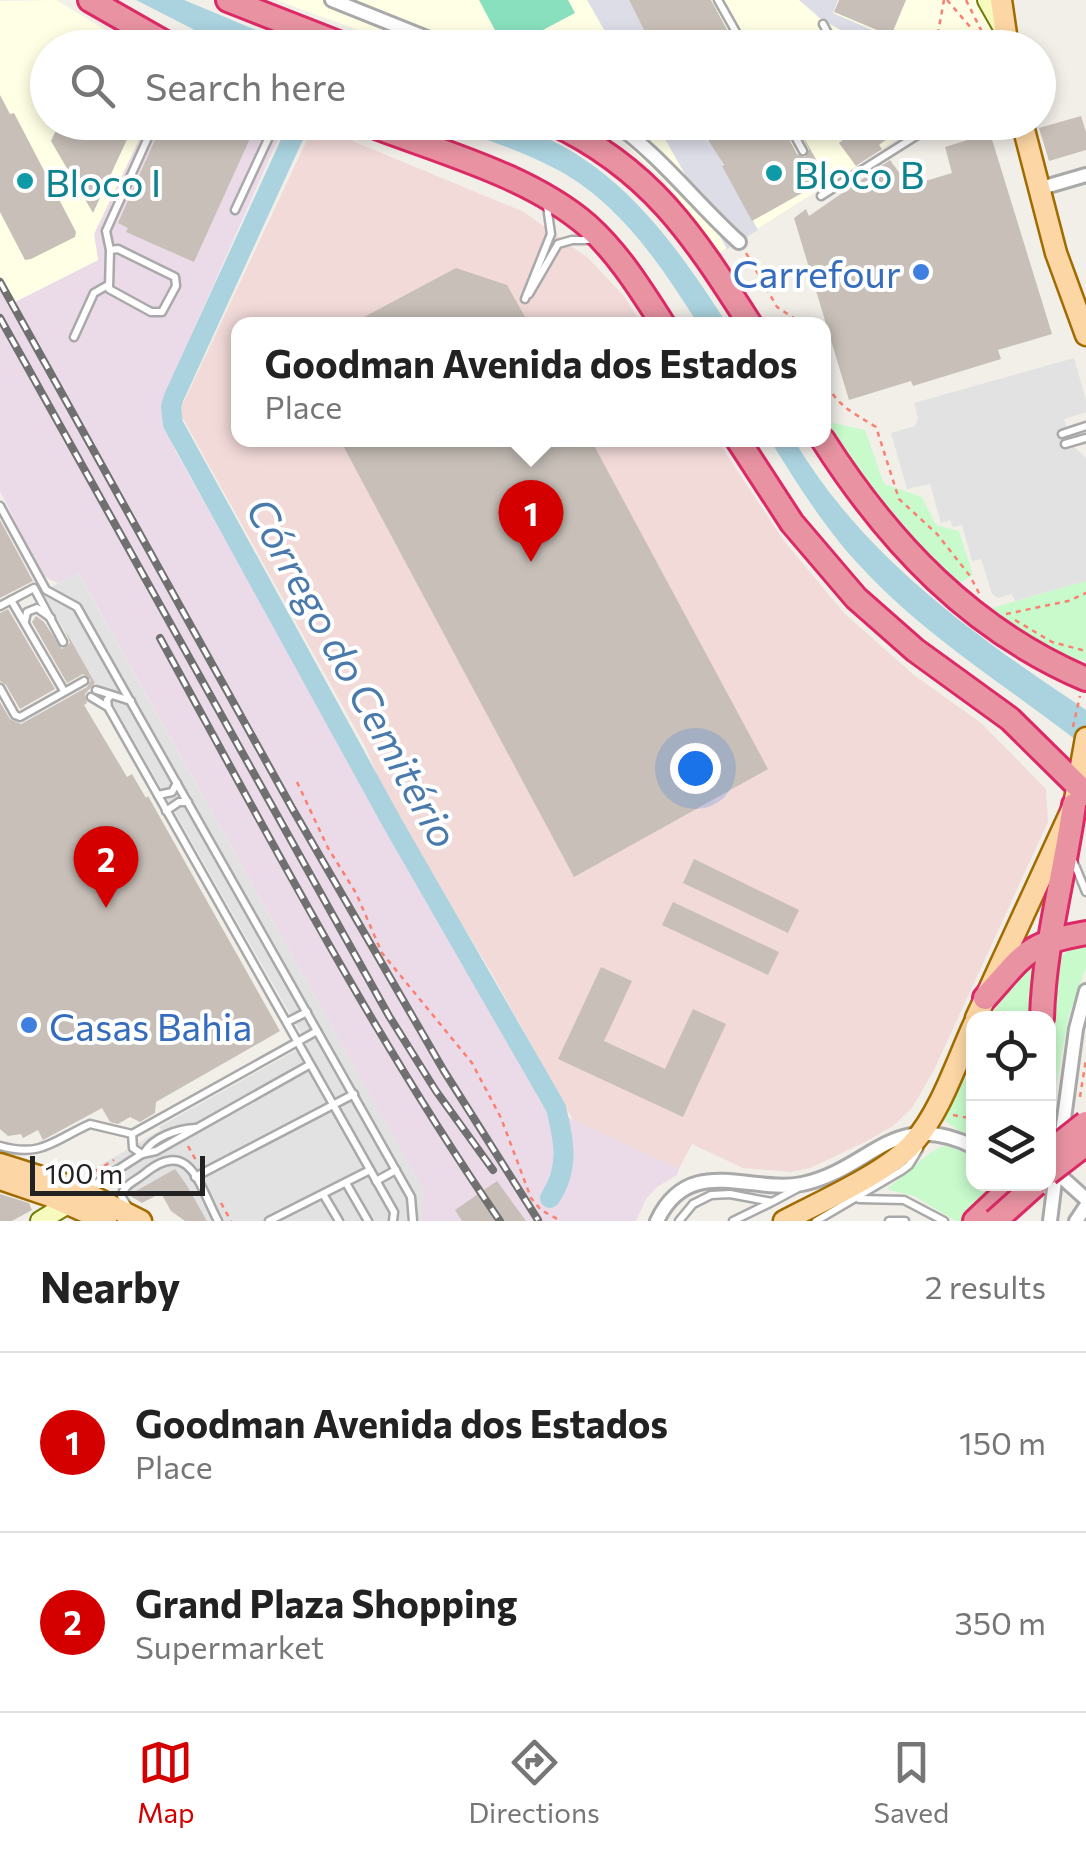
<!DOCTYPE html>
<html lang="en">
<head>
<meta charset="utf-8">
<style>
  :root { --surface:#fff; --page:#f2f2f2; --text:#222; --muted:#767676; --line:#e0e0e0; --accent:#d40000 }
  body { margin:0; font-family:Commissioner,sans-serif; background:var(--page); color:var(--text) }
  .controls { position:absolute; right:30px; bottom:30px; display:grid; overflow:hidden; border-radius:20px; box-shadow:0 5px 15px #0003 }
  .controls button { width:90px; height:90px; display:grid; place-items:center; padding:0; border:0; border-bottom:2px solid var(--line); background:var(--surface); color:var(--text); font:50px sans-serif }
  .scale { position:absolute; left:30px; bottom:25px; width:175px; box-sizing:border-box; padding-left:10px; border:5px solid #222; border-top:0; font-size:28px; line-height:35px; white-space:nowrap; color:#222; -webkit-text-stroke:8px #fff; paint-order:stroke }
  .you { position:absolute; left:695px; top:768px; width:35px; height:35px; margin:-25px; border:8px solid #fff; border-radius:50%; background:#1a73e8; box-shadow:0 0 0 15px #1a73e833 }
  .badge { display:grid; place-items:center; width:65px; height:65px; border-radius:50%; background:var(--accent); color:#fff; font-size:32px; font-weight:700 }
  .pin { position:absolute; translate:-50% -82px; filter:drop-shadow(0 2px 5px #0008) }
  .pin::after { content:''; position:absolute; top:52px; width:35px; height:30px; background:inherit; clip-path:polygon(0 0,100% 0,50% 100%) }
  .popup { position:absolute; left:231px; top:317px; width:600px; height:130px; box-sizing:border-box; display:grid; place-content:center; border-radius:20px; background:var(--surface); filter:drop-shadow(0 2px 8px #0005); font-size:32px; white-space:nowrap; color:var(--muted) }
  .popup b { font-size:38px; color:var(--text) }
  .popup::after { content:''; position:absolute; left:50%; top:100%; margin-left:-20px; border:20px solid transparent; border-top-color:var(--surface) }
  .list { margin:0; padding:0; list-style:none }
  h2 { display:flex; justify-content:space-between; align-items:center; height:130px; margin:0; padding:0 40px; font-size:42px }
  h2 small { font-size:32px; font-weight:400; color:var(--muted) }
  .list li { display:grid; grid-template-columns:65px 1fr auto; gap:30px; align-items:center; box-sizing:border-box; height:180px; padding:0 40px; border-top:2px solid var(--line) }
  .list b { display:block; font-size:38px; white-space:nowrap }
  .list p { margin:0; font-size:32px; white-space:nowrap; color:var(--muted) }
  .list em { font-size:32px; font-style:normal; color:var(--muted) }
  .icon { flex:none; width:55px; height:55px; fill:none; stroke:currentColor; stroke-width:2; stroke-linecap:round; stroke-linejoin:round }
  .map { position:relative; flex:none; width:1086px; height:1221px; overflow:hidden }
  .search { position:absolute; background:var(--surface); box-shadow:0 5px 15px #0003; left:30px; right:30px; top:30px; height:110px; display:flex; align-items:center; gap:25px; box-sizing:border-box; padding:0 35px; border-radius:55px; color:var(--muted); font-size:38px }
  .sheet { height:490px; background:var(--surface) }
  nav { display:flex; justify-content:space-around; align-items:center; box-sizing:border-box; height:140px; border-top:2px solid var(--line); background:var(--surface); font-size:28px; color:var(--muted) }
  nav a { display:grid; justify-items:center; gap:5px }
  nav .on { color:var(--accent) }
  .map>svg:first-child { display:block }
</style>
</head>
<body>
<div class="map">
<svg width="1086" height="1221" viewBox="0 0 1086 1221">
  <rect width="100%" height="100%" fill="#f2efe9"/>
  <path fill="#f2dad9" d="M314 125 524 212 588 258 624 296 642 324H238V440H717L784 541 845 614 914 675 981 723 1046 789 1048 822 934 1070 912 1108 893 1126 865 1142 810 1168 791 1172 743 1168 692 1144 679 1169 573 1120 491 972 389 803 366 748 181 415V408Z"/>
  <path fill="#ebdbe8" d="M147 123H285L164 397 161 408 165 423 176 452 543 1106 679 1169 677 1175 657 1187 646 1199 636 1221H421L423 1190 79 574 58 583 43 576 0 491V276L15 302 98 260 94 234Z"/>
  <g fill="#ffffe5">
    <path d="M56 0 134 47 48 48V122L147 123 94 234 98 260 15 302 0 276V1Z"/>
    <path d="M276 0H979L998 47H405Z"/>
    <path d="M595 123H919L863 162 719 253 666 182 614 133Z"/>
  </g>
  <g fill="#c8facc">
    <path d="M824 421 865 430 884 484 922 497 936 525 959 531 973 575 956 585 897 520Z"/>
    <path d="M1086 581V661L1056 654 992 608Z"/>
    <path d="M1086 941V968L1069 1015 1049 1123 1048 1018H991L1009 983 1036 956 1033 1006C1048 976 1053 954 1086 941Z"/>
    <path d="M973 1056V1140L944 1120Z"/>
    <path d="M948 1145 973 1154 974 1184H1023L1006 1221H956L914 1196 889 1190 888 1187C907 1176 929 1148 948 1145Z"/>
  </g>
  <path fill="#88e0be" d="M479 0H568L575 13 511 47H504Z"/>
  <g fill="#e2e2e2">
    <path d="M1074 358 1086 400V412L1064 419 1072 445 1086 458V581L1015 601 1012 594 998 598 992 594 981 559 972 561 962 525 953 527 950 520 941 523 930 484 907 489 891 433 915 426 918 418 914 403Z"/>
    <path d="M78 573 423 1190 421 1221H207L183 1180 134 1192 90 1171 161 1130 159 1127 307 1044 104 688 95 683 42 592Z"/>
  </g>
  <g fill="#dddde8">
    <path d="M587 0H629L653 47H614Z"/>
    <path d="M799 0H838L833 13 889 37 899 47H873L822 20Z"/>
    <path d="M656 123H697L707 141 710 140 758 230 727 249Z"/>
  </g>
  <g fill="#aad3df">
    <path d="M136 0H184L297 47H228Z"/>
    <path d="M436 123C458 122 485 118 505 123 610 151 672 238 727 324H698C661 265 617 199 552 167 516 148 475 136 436 123Z"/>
    <path d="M770 440H794C864 558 974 635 1086 710V748C1012 689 928 639 864 570 827 532 798 485 770 440Z"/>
  </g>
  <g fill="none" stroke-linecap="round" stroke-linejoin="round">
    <path stroke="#aad3df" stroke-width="20" d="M300 122 174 397 171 407 173 424 394 826 556 1108C564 1140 570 1168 550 1198"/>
  </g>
  <g fill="#c7bfb8">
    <path d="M629 0H711L737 48H653Z"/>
    <path d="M839 0H906L891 36 834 12Z"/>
    <path d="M0 95 10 114 14 113 76 232 75 237 31 259 25 260 0 212Z"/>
    <path d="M1081 116 1086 132V150L1049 161 1039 128Z"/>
    <path d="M60 122H135L93 213 51 141Z"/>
    <path d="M178 122H225L252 134 194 262 126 232 128 228 118 223 158 133 171 138Z"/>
    <path d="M697 122H780L797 154 805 157 809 149 795 122 827 179 752 221 722 166 724 165Z"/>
    <path d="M867 122H889L896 132 879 145 882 149 856 166 839 143Z"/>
    <path d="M990 133 1052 334 998 350 1001 359 913 386 911 381 849 400 794 218 806 209 809 216 890 160 909 186 952 173 945 147Z"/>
    <path d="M456 268 507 285 529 324H351Z"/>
    <path d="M340 440H591L768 769 574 877Z"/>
    <path d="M0 520 33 581 0 598Z"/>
    <path d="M8 609 55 689 20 709 6 685 0 681V613Z"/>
    <path d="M36 616 44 622 62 649 70 643 65 630 95 683 85 694 87 703 84 705 127 777 132 774 146 798 148 796 280 1031 156 1102 155 1113 140 1122 130 1117 118 1124 110 1122 102 1108 43 1140 38 1130 23 1138 21 1134 8 1136 0 1129V702L10 719 21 724 87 687 91 680 83 674 67 683 32 622Z"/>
    <path d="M694 859 799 910 788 933 683 883Z"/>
    <path d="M673 902 779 952 768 975 662 925Z"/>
    <path d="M601 967 632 981 604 1041 665 1069 693 1009 726 1024 683 1117 558 1059Z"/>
    <path d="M175 1169 186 1184 207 1221H185L171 1211 161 1193 142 1203 129 1195Z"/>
    <path d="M497 1181 526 1221H462L455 1210Z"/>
    <path d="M0 1194 29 1203 32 1210 12 1221H0Z"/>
  </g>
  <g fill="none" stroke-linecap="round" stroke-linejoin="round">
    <g stroke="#a9a9a9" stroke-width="11">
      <g id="lane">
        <path d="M718 0 745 48"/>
        <path d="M823 24 836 48"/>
        <path d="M787 122 803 151"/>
        <path d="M821 196 938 122"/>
        <path d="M235 210 276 122"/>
        <path d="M110 250 118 249 175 277 176 286 162 312H151L109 289 110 250 106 231 155 122"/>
        <path d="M529 294 558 244 572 240H592"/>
        <path d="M525 299 551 234 547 206"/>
        <path d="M74 337 94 293 108 285"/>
        <path d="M1062 434 1086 426"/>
        <path d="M1065 444 1086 438"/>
        <path d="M0 506 46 590 77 607 411 1197 413 1221"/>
        <path d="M11 600 64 691"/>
        <path d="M0 606 34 588 63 642"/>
        <path d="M25 621 27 612 37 608 51 618"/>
        <path d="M0 688 15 715 20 717 84 681"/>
        <path d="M96 690 131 701"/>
        <path d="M111 695 107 700 108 707 394 1212 393 1221"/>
        <path d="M91 697 106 706"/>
        <path d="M158 795 172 792 177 783"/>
        <path d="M166 811 179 802H188"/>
        <path d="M1072 858 1086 892"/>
        <path d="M287 1022 307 1012"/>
        <path d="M132 1134 133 1148 142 1154"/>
        <path d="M0 1146C42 1158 54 1140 90 1124L132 1134 317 1031"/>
        <path d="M144 1153C153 1137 177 1129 195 1128"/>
        <path d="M195 1177 354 1094"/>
        <path d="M376 1181 396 1170"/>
        <path d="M346 1183 368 1221"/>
        <path d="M89 1188 142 1154 156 1151 309 1065"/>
        <path d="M323 1194 339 1221"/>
        <path d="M859 1199 904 1200 944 1221"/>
        <path d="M127 1205 121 1196C125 1184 134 1182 144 1174 190 1136 199 1185 218 1221"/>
        <path d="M269 1221 370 1170"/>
        <path d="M679 1221 693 1204 711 1195 730 1194 772 1202 800 1187"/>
        <path d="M733 1221 770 1203"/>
        <path d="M816 1221 901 1171 909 1165 919 1149"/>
        <path d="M889 1221H905"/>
      </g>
    </g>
    <g stroke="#a9a9a9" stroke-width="18">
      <g id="street">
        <path d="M332 0 452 48"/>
        <path d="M613 122C661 156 696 203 739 242"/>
        <path d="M1038 189 1086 175"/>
        <path d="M1061 1141 1076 1029 1086 991"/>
        <path d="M1056 1172 1086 1199"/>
        <path d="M657 1221C689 1153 750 1194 802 1184 872 1169 893 1107 974 1147"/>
        <path d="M1050 1221 1057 1165"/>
        <path d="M1076 1221 1086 1206"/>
      </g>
    </g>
    <g stroke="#707d05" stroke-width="22">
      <g id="secondary">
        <path d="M987 0 1004 30"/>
        <path d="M40 1221 76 1199"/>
      </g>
    </g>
    <g stroke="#a06b00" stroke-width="25">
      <g id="primary">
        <path d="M1001 0 1008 48"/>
        <path d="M1022 122 1056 253 1086 335"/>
        <path d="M976 1018 1074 805 1086 738"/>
        <path d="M0 1164 76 1188 141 1221"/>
        <path d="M0 1179 50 1196 106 1221"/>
        <path d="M784 1221C820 1202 888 1172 913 1143 941 1111 956 1063 974 1024"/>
      </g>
    </g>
    <g stroke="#dc2a67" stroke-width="28">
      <g id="highway">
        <path d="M90 0 174 48"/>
        <path d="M228 0 351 48"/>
        <path d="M363 122C436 151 528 174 588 226 619 254 641 290 663 324"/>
        <path d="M551 122C651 169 693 235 750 324"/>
        <path d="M738 440 792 523 856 598 915 650 1010 719 1086 794"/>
        <path d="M823 440C889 543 971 630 1086 679"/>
        <path d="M985 998C1024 955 1026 943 1086 933"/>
        <path d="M1042 1018C1044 945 1064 877 1074 805"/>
        <path d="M975 1221 1014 1184"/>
      </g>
    </g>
    <g stroke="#fa8072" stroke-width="2.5" stroke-dasharray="5 5" stroke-linecap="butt">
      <path d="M947 0 978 36"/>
      <path d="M966 0 983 34 979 35"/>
      <path d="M913 48 937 38 944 0"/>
      <path d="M746 253 777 307 803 324"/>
      <path d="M824 376C833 404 852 412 876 427L899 499 937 534 970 576 980 595"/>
      <path d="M1006 614 1068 601 1086 593"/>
      <path d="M1015 620 1052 642 1086 651"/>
      <path d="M1073 727 1080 696"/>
      <path d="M297 782 328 848 356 893 382 953 472 1063 501 1118 531 1198 541 1210 561 1221"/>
      <path d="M1080 1097 1086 1059"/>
      <path d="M953 1115 974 1119"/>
      <path d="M188 1146 197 1162"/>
      <path d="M87 1176 114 1160"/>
      <path d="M221 1203 231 1221"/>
    </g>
    <use href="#lane" stroke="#fff" stroke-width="6"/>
    <use href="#street" stroke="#fff" stroke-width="12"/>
    <use href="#secondary" stroke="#f7fabf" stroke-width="18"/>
    <use href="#primary" stroke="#fcd6a4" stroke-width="20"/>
    <use href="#highway" stroke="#e892a2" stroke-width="22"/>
    <g stroke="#707070" stroke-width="8">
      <g id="rail">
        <path d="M0 282 292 808 444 1071 538 1220"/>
        <path d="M0 318 389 1016 436 1091 493 1170"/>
        <path d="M160 638C268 835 373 1036 500 1221"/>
      </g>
    </g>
    <use href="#rail" stroke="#fff" stroke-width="4" stroke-dasharray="11" stroke-linecap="butt"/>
    <g stroke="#dc2a67" stroke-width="28" stroke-linecap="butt">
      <g id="highway-bridge">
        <path d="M1048 1153 1086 1123"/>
        <path d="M1048 1173 1086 1144"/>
        <path d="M995 1221 1036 1184"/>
      </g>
    </g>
    <use href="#highway-bridge" stroke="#e892a2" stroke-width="22"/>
  </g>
  <g fill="#0f9aa8" stroke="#fff" stroke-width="4">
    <circle cx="774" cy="173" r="10"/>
    <circle cx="25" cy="181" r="10"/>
  </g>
  <g fill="#3f7fe0" stroke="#fff" stroke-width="4">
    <circle cx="921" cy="272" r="10"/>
    <circle cx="29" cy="1025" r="10"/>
  </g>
  <g text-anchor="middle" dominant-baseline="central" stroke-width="8" stroke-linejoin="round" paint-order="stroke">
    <g font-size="38" fill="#0d838f" stroke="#fff" text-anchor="start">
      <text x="794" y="173">Bloco B</text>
      <text x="45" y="181">Bloco I</text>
    </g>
    <g font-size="38" fill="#366cbe" stroke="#fff" text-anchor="end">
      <text x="901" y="272">Carrefour</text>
      <text x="49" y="1025" text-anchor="start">Casas Bahia</text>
    </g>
    <g font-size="40" font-style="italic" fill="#4a7aab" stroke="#fff">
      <text transform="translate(354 672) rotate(61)">Córrego do Cemitério</text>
    </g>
  </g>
</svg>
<div class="controls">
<button><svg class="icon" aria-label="locate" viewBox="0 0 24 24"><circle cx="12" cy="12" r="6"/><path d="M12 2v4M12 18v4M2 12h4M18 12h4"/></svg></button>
<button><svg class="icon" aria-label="layers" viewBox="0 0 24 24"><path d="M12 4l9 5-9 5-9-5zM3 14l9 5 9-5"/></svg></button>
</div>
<div class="scale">100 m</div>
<div class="you"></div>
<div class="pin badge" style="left:531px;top:562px">1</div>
<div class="popup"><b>Goodman Avenida dos Estados</b>Place</div>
<div class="pin badge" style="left:106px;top:908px">2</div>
<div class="search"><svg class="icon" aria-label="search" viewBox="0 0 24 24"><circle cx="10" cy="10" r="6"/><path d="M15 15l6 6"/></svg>Search here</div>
</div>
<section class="sheet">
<h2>Nearby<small>2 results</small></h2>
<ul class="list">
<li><span class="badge">1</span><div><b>Goodman Avenida dos Estados</b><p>Place</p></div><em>150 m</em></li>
<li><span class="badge">2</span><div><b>Grand Plaza Shopping</b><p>Supermarket</p></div><em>350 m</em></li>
</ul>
</section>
<nav>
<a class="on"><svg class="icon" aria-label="map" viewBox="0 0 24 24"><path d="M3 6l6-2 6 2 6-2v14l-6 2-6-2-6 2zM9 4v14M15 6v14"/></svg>Map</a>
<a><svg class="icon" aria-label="directions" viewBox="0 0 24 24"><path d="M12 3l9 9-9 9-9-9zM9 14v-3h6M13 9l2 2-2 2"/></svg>Directions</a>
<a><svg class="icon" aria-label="saved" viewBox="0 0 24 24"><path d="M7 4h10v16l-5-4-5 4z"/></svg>Saved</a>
</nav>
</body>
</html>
